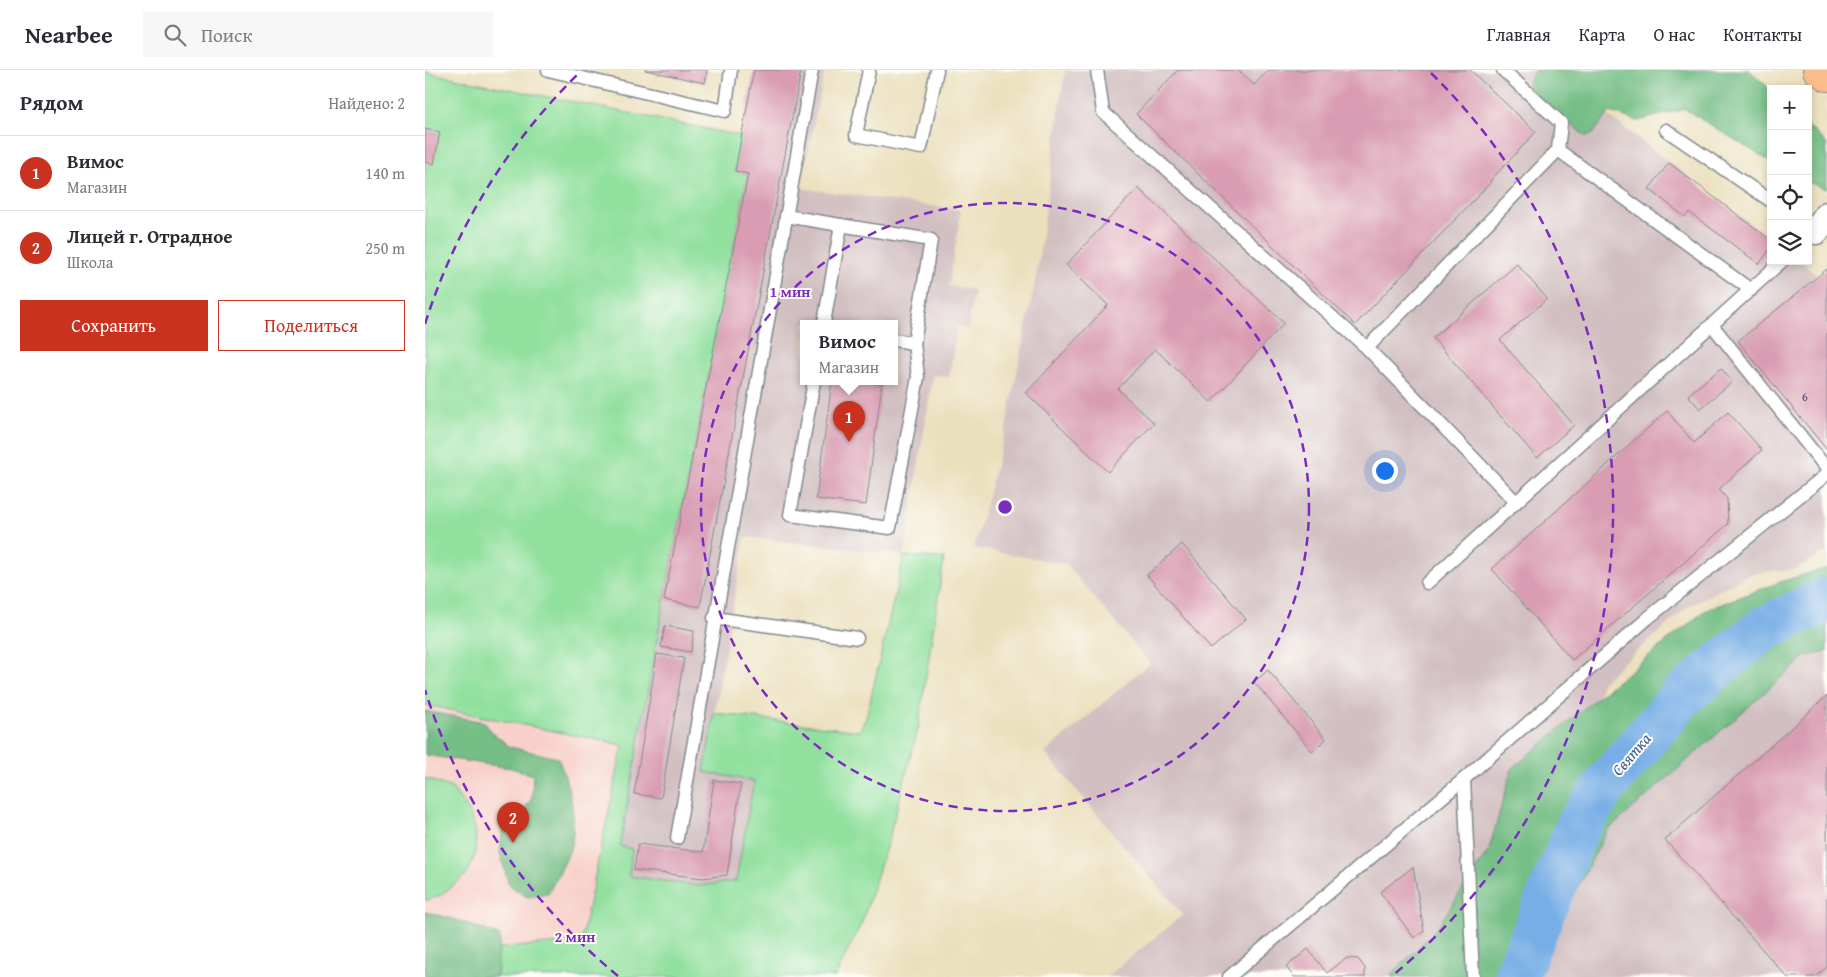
<!DOCTYPE html>
<html lang="ru">
<head>
<meta charset="utf-8">
<style>
  :root { --surface:#fff; --page:#f7f7f7; --text:#2b2b33; --muted:#7c7c81; --line:#e1e1e2; --accent:#c8321e }
  body { margin:0; font-family:"Gentium Book Plus",serif; background:var(--page); color:var(--text) }
  .controls { position:absolute; right:15px; top:15px; display:grid; overflow:hidden; border-radius:0px; box-shadow:0 2px 8px #0003 }
  .controls button { width:45px; height:45px; display:grid; place-items:center; padding:0; border:0; border-bottom:1px solid var(--line); background:var(--surface); color:var(--text); font:25px sans-serif }
  .you { position:absolute; left:959px; top:400px; width:18px; height:18px; margin:-12px; border:4px solid #fff; border-radius:50%; background:#1a73e8; box-shadow:0 0 0 8px #1a73e833 }
  .badge { display:grid; place-items:center; width:32px; height:32px; border-radius:50%; background:var(--accent); color:#fff; font-size:16px; font-weight:700 }
  .pin { position:absolute; translate:-50% -41px; filter:drop-shadow(0 1px 2px #0008) }
  .pin::after { content:''; position:absolute; top:26px; width:18px; height:15px; background:inherit; clip-path:polygon(0 0,100% 0,50% 100%) }
  .popup { position:absolute; left:375px; top:250px; width:98px; height:65px; box-sizing:border-box; display:grid; place-content:center; border-radius:0px; background:var(--surface); filter:drop-shadow(0 1px 4px #0005); font-size:16px; white-space:nowrap; color:var(--muted) }
  .popup b { font-size:19px; color:var(--text) }
  .popup::after { content:''; position:absolute; left:50%; top:100%; margin-left:-10px; border:10px solid transparent; border-top-color:var(--surface) }
  .list { margin:0; padding:0; list-style:none }
  h2 { display:flex; justify-content:space-between; align-items:center; height:65px; margin:0; padding:0 20px; font-size:21px }
  h2 small { font-size:16px; font-weight:400; color:var(--muted) }
  .list li { display:grid; grid-template-columns:32px 1fr auto; gap:15px; align-items:center; box-sizing:border-box; height:75px; padding:0 20px; border-top:1px solid var(--line) }
  .list b { display:block; font-size:19px; white-space:nowrap }
  .list p { margin:0; font-size:16px; white-space:nowrap; color:var(--muted) }
  .list em { font-size:16px; font-style:normal; color:var(--muted) }
  .actions { display:flex; gap:10px; padding:15px 20px }
  .actions a { flex:1; padding:11px 0; border:1px solid var(--accent); border-radius:0px; text-align:center; font-size:18px; color:var(--accent) }
  .actions .main { background:var(--accent); color:#fff }
  .icon { flex:none; width:28px; height:28px; fill:none; stroke:currentColor; stroke-width:2; stroke-linecap:round; stroke-linejoin:round }
  .map { position:relative; flex:none; width:1402px; height:907px; overflow:hidden }
  header { display:flex; align-items:center; gap:30px; box-sizing:border-box; height:70px; padding:0 25px; background:var(--surface); border-bottom:1px solid var(--line) }
  header strong { font-size:24px }
  nav { display:flex; gap:28px; margin-inline-start:auto; font-size:18px }
  .search { width:350px; height:45px; background:var(--page); display:flex; align-items:center; gap:12px; box-sizing:border-box; padding:0 18px; border-radius:0px; color:var(--muted); font-size:19px }
  main { display:flex }
  aside { flex:1; background:var(--surface) }
  .map>svg:first-child { display:block }
</style>
</head>
<body>
<header>
<strong>Nearbee</strong>
<div class="search"><svg class="icon" aria-label="search" viewBox="0 0 24 24"><circle cx="10" cy="10" r="6"/><path d="M15 15l6 6"/></svg>Поиск</div>
<nav><a>Главная</a><a>Карта</a><a>О нас</a><a>Контакты</a></nav>
</header>
<main>
<aside>
<h2>Рядом<small>Найдено: 2</small></h2>
<ul class="list">
<li><span class="badge">1</span><div><b>Вимос</b><p>Магазин</p></div><em>140 m</em></li>
<li><span class="badge">2</span><div><b>Лицей г. Отрадное</b><p>Школа</p></div><em>250 m</em></li>
</ul>
<div class="actions"><a class="main">Сохранить</a><a>Поделиться</a></div>
</aside>
<div class="map">
<svg width="1402" height="907" viewBox="0 0 1402 907">
  <rect width="100%" height="100%" fill="#fdfcf7"/>
  <filter id="ink" filterUnits="userSpaceOnUse"><feTurbulence type="fractalNoise" baseFrequency=".02" numOctaves="2"/><feDisplacementMap in="SourceGraphic" scale="10" xChannelSelector="R" yChannelSelector="G"/><feConvolveMatrix kernelMatrix="1 2 1 2 8 2 1 2 1" color-interpolation-filters="sRGB"/></filter>
  <filter id="wash" filterUnits="userSpaceOnUse"><feTurbulence type="fractalNoise" baseFrequency=".0096" numOctaves="4" result="noise"/><feDisplacementMap in="SourceGraphic" scale="20" xChannelSelector="R" yChannelSelector="G"/><feGaussianBlur stdDeviation="1.12" result="paint"/><feColorMatrix in="noise" values="0 0 0 0 0 0 0 0 0 0 0 0 0 0 0 0 0 1.4 0 .05"/><feComposite in="paint" operator="in"/></filter>
  <g filter="url(#wash)">
    <rect width="100%" height="100%" fill="#ebe0be"/>
    <path fill="#f7d1c9" d="M0 635 198 675 156 871 0 885Z"/>
    <g fill="#d2bfc1" fill-rule="evenodd">
      <path d="M329 0H400L375 118 536 140 524 216 549 220 543 259 532 257 524 307 508 305 479 485 320 467 279 702 329 710 311 811 274 816 203 806 194 776 239 530 322 104 310 101ZM379 253H469V311H379Z"/>
      <path d="M640 0H1119L1189 50 1346 170V191H1374L1393 206 1402 199V481L1370 499 1325 504 1264 536 1176 612 1174 626 1087 699 1065 780 1009 862 966 905 967 907H681L758 845 620 683 725 593 641 494 549 478 581 358 612 201Z"/>
      <path d="M1402 582V907H1105L1182 761 1381 586Z"/>
    </g>
    <g fill="#91e09e" stroke="#56887e">
      <path d="M0 2 317 66 310 101 323 104 239 530 195 776 207 779 204 806 274 816 311 811 329 711 279 702 289 643 434 661 441 648 479 486 519 488 493 659 464 768 437 852 410 907H0V885L156 871 198 675 0 635Z"/>
      <path d="M0 708 27 718 43 739 51 761 50 785 43 803 16 825 0 831Z"/>
    </g>
    <g fill="#74be85" stroke="#487672">
      <path d="M1110 0H1324L1346 20V92L1260 39 1213 51 1185 42 1167 65 1160 66 1101 16Z"/>
      <path d="M1383 56 1402 74V119L1383 112Z"/>
      <path d="M1402 498V582L1381 586 1182 761 1105 907H967L966 905 1009 862 1064 780 1087 699 1174 626 1281 540 1355 512Z"/>
      <path d="M0 641 59 652 67 662 85 677 133 688C144 715 154 750 145 779 140 794 130 810 123 824L102 827 84 815 75 783 77 762 94 748 107 728 108 705 86 698 0 685Z"/>
      <path d="M0 842 32 850 75 866 72 907H0Z"/>
    </g>
    <g fill="none" stroke-linecap="round" stroke-linejoin="round">
      <path stroke="#77aee6" stroke-width="45" d="M1091 907 1153 756 1183 712 1257 626 1301 589 1340 558 1402 529"/>
    </g>
    <g id="blocks">
      <g fill="#d99cb2">
        <path d="M220 0H282L280 13Z"/>
        <path d="M329 0H376L275 537 239 530 323 104 310 101Z"/>
        <path d="M753 0H813L829 15 843 0H1045L1111 62 1065 111 1066 112 930 255 711 44Z"/>
        <path d="M0 59 15 62 9 94 0 92Z"/>
        <path d="M1244 93 1346 170V178L1334 194 1264 142 1260 147 1224 119Z"/>
        <path d="M713 118 859 253 786 332 730 279 693 319 729 353 683 402 601 323 683 235 641 195Z"/>
        <path d="M1092 194 1122 229 1075 270 1149 355 1112 388 1008 268Z"/>
        <path d="M1402 199V380L1313 271Z"/>
        <path d="M1296 298 1307 312 1275 339 1263 325Z"/>
        <path d="M407 311H429L457 314 441 435 391 429Z"/>
        <path d="M1242 341 1269 373 1303 342 1337 380 1294 419 1302 429 1303 454 1147 590 1067 499Z"/>
        <path d="M757 474 821 549 786 579 722 505Z"/>
        <path d="M240 556 269 561 266 582 236 577Z"/>
        <path d="M232 584 259 588 236 728 209 724Z"/>
        <path d="M843 600 901 669 887 681 829 612Z"/>
        <path d="M1402 626V897L1391 907H1362L1240 770Z"/>
        <path d="M289 710 316 714 302 805 278 808 209 800 213 774 278 782Z"/>
        <path d="M988 797 999 861 989 868 955 822Z"/>
        <path d="M883 879 902 903 922 888 933 889 940 898V907H869L861 897Z"/>
      </g>
    </g>
  </g>
  <g filter="url(#ink)">
    <use href="#blocks" fill-opacity="0" stroke="#83888e" stroke-width="1"/>
    <g fill="none" stroke-linecap="round" stroke-linejoin="round">
      <g stroke="#83888e" stroke-width="15">
        <g id="service">
          <path d="M123 0 300 41 306 0"/>
          <path d="M444 0 431 65 496 78 512 0"/>
          <path d="M672 0 678 42 942 278 1091 432"/>
          <path d="M1078 0 1136 53 1133 80"/>
          <path d="M1241 60 1346 131"/>
          <path d="M361 146 506 170 489 273 493 307 465 458 365 445 389 311"/>
          <path d="M399 253 416 155"/>
          <path d="M1287 255 1402 399"/>
          <path d="M469 270 489 273"/>
          <path d="M942 278 1133 80 1326 220"/>
          <path d="M1002 513 1357 191"/>
          <path d="M289 548 432 568"/>
          <path d="M1039 709 1048 907"/>
          <path d="M252 768 387 0"/>
          <path d="M804 907 1039 709 1223 548 1402 404"/>
        </g>
      </g>
      <g stroke="#83888e" stroke-width="29">
        <path id="minor" d="M1391 161 1402 145"/>
      </g>
      <g stroke="#83888e" stroke-width="30">
        <path id="primary" d="M1392 0 1402 7"/>
      </g>
      <use href="#service" stroke="#fff" stroke-width="12"/>
      <use href="#minor" stroke="#fff" stroke-width="26"/>
      <use href="#primary" stroke="#f9bc8a" stroke-width="28"/>
    </g>
  </g>
  <g fill="none" stroke="#7b2cbf" stroke-width="2.5" stroke-dasharray="9 6">
    <circle cx="580" cy="437" r="304"/>
    <path d="M193 906A608 608 0 0 1 0 620M0 254A608 608 0 0 1 154 3M1006 3A608 608 0 0 1 967 906"/>
  </g>
  <g text-anchor="middle" dominant-baseline="central" stroke-width="4" stroke-linejoin="round" paint-order="stroke">
    <g font-size="12" fill="#4a4a73">
      <text x="1380" y="326">6</text>
    </g>
    <g font-size="16" font-style="italic" fill="#3b5b8e" stroke="#fdfcf7">
      <text transform="translate(1206 684) rotate(-49)">Святка</text>
    </g>
  </g>
  <circle cx="580" cy="437" r="8" fill="#7b2cbf" stroke="#fdfcf7" stroke-width="2.5"/>
  <g font-size="15" text-anchor="middle" font-weight="bold" fill="#7b2cbf" stroke="#fdfcf7" stroke-width="4" stroke-linejoin="round" paint-order="stroke">
    <text x="365" y="227">1 мин</text>
    <text x="150" y="872">2 мин</text>
  </g>
</svg>
<div class="controls">
<button>+</button>
<button>−</button>
<button><svg class="icon" aria-label="locate" viewBox="0 0 24 24"><circle cx="12" cy="12" r="6"/><path d="M12 2v4M12 18v4M2 12h4M18 12h4"/></svg></button>
<button><svg class="icon" aria-label="layers" viewBox="0 0 24 24"><path d="M12 4l9 5-9 5-9-5zM3 14l9 5 9-5"/></svg></button>
</div>
<div class="you"></div>
<div class="pin badge" style="left:424px;top:372px">1</div>
<div class="popup"><b>Вимос</b>Магазин</div>
<div class="pin badge" style="left:88px;top:773px">2</div>
</div>
</main>
</body>
</html>
